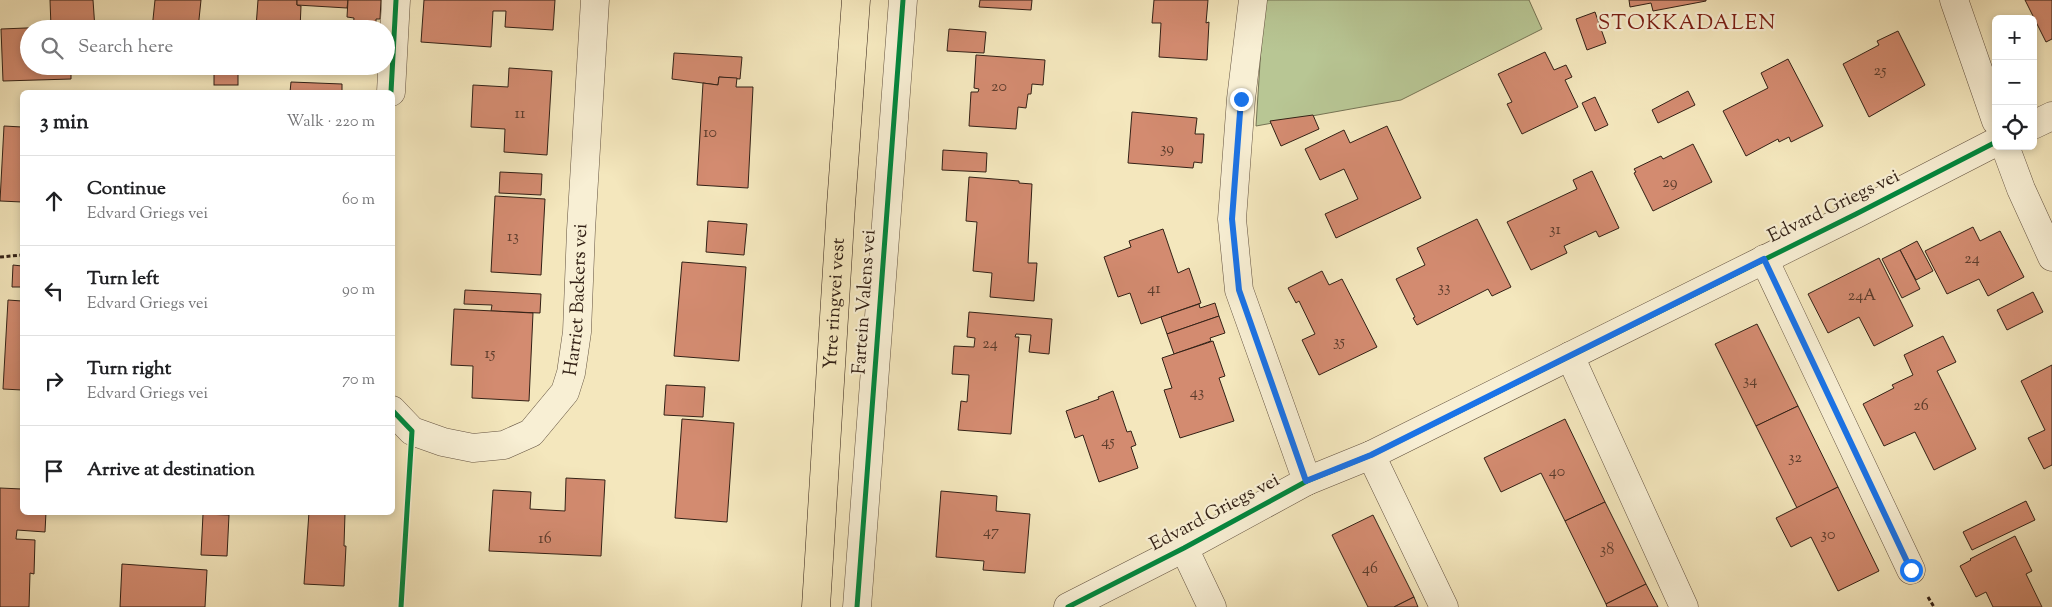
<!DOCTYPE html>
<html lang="en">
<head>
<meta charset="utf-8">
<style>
  :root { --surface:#fff; --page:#f2f2f2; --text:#202124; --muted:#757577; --line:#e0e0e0 }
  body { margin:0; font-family:"Sorts Mill Goudy",serif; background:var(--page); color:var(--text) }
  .controls { position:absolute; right:15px; top:15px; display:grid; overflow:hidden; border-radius:8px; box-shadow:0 2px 8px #0003 }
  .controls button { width:45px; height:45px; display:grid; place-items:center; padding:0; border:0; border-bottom:1px solid var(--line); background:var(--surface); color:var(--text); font:25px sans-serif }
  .stop { position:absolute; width:15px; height:15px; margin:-11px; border:4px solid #1a73e8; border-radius:50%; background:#fff }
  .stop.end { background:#1a73e8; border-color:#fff; box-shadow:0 1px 5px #0008 }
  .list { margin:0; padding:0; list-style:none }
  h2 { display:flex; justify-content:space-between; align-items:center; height:65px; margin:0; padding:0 20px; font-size:21px }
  h2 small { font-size:16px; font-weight:400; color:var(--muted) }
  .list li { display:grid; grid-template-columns:32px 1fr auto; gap:15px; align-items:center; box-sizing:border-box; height:90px; padding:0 20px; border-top:1px solid var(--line) }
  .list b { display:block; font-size:19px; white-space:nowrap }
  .list p { margin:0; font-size:16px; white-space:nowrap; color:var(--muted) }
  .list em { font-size:16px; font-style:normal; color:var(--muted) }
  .icon { flex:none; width:28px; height:28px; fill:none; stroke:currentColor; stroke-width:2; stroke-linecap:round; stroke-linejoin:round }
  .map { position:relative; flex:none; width:2052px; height:607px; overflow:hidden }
  .search { position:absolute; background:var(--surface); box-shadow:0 2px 8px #0003; left:20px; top:20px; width:375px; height:55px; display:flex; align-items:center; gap:12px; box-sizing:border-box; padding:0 18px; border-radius:28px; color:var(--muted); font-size:19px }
  .panel { position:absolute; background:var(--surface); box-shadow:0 2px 8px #0003; left:20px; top:90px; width:375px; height:425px; border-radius:8px }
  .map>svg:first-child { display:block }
</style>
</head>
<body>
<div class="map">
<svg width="2052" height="607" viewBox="0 0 2052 607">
  <rect width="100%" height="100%" fill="#f4e7bd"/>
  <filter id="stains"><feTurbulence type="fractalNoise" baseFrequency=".004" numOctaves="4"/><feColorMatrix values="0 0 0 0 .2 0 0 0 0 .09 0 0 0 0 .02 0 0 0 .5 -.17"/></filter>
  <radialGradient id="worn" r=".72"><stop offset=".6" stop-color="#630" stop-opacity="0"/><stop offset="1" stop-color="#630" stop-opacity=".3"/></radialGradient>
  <path fill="#b8c694" stroke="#767455" d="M1264 0H1529L1542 29 1401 100 1256 126Z"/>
  <g fill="#d38b70" stroke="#332116">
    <path d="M50 0H93L95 29H29V66H71V79L3 81 1 29 51 27Z"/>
    <path d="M155 0H201L198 29H152Z"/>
    <path d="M258 0H297V5L301 6 300 29 256 27Z"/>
    <path d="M297 0H348L347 8 297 5Z"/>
    <path d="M348 0H381L380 19H376V29H353L354 18 347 17Z"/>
    <path d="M424 0H555L553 30 505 27 506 11H493L491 47 421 42Z"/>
    <path d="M980 0H1032L1031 10 979 7Z"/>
    <path d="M1154 0H1208L1206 23 1209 22 1207 60 1159 57 1161 23H1152Z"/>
    <path d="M1629 0H1706V1L1653 11 1651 3 1630 7Z"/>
    <path d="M2025 0H2052V39L2046 42Z"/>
    <path d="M1595 12 1606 43 1587 50 1576 19Z"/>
    <path d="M949 29 986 32 984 53 947 51Z"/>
    <path d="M1898 31 1925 85 1869 117 1843 64 1879 45 1877 41Z"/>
    <path d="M1545 52 1554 70 1566 65 1572 77 1565 80 1578 107 1522 134 1507 104 1512 102 1498 74Z"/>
    <path d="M674 53 742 57 740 79 719 77 718 85 672 79Z"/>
    <path d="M976 55 1045 60 1043 85 1032 84 1031 94H1028L1026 108 1018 107 1016 129 969 126 971 92H978L979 89 974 88Z"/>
    <path d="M1788 59 1823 126 1791 142 1789 137 1779 142 1778 139 1746 156 1723 111 1768 88 1761 73Z"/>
    <rect x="214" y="66" width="24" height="19"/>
    <path d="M509 68 552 71 547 155 504 152 505 129 471 127 473 85 508 87Z"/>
    <path d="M719 77 737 78 736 87H753L748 188 697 185 703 83 718 85Z"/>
    <path d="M291 82 342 84V92H290Z"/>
    <path d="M1688 91 1695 105 1658 123 1652 110Z"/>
    <path d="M1595 97 1608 125 1595 131 1582 103Z"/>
    <path d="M1132 112 1197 118 1195 134H1204L1202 163 1194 162 1193 168 1128 163Z"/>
    <path d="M1313 115 1319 129 1281 146 1270 121Z"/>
    <path d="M4 126 22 127V202L0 201Z"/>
    <path d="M1387 126 1421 198 1336 238 1325 214 1358 199 1344 169 1320 180 1305 149 1344 130 1350 143Z"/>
    <path d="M1693 144 1712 182 1653 211 1634 173 1636 172 1634 169 1661 156 1663 159Z"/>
    <path d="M943 150 987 153 986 172 942 170Z"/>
    <path d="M1592 171 1619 228 1599 237 1596 231 1564 246 1567 253 1531 270 1507 222 1577 189 1573 180Z"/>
    <path d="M500 172 542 174 541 195 499 193Z"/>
    <path d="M969 177 1019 181V183L1032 184 1028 263H1037L1034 301 990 297 992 273 973 271 977 222 966 221Z"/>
    <path d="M495 196 545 199 541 275 491 272Z"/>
    <path d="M1477 219 1511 287 1492 296 1488 289 1417 325 1413 318 1415 317 1396 279 1425 265 1417 248Z"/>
    <path d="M708 221 747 224 744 255 706 252Z"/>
    <path d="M1973 227 1980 241 2000 231 2024 277 1988 296 1979 279 1947 294 1925 251Z"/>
    <path d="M1163 229 1178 273 1189 268 1201 303 1141 324 1130 293 1118 297 1104 257 1131 247 1129 241Z"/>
    <path d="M1917 241 1933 271 1916 280 1900 250Z"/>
    <path d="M1900 250 1920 289 1902 298 1882 259Z"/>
    <path d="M1879 258 1913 326 1874 346 1859 317 1828 333 1808 294Z"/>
    <path d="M682 262 746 267 739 361 674 356Z"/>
    <path d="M13 265 22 266V287H12Z"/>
    <path d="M1322 271 1329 285 1342 279 1377 347 1319 375 1302 340 1315 334 1299 301 1296 303 1288 288Z"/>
    <path d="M465 290 541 294 540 313 491 311 492 305 464 304Z"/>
    <path d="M2033 292 2043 312 2007 330 1997 310Z"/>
    <path d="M8 300 22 301V390L3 389Z"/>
    <path d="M1215 303 1219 316 1167 334 1161 317 1199 304 1200 308Z"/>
    <path d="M454 309 533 313 529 401 472 398 473 366 451 365Z"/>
    <path d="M969 312 1052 319 1049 354 1029 352 1031 335 1016 334 1015 337H1019L1011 434 958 430 961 401 967 402 969 375 952 374 954 346 974 347 975 338 967 337Z"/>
    <path d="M1219 316 1225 333 1210 338 1211 341 1174 354 1167 334Z"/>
    <path d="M1757 324 1798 406 1756 426 1715 344Z"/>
    <path d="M1943 336 1956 362 1937 371 1976 449 1934 470 1915 432 1884 446 1863 404 1894 388 1892 385 1913 375 1904 355Z"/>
    <path d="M1213 341 1225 376 1219 378 1234 421 1180 438 1164 390 1172 388 1162 358Z"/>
    <path d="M2052 365V465L2044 469 2028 438 2045 430 2021 381Z"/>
    <path d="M666 385 705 387 703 417 664 415Z"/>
    <path d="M1113 391 1127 432 1131 431 1136 445 1131 447 1138 468 1099 482 1083 435 1075 438 1066 411 1099 399 1098 397Z"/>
    <path d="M1798 406 1838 487 1797 508 1756 426Z"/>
    <path d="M682 419 734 423 727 522 675 518Z"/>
    <path d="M1565 419 1605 502 1565 521 1541 473 1501 492 1484 458Z"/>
    <path d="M566 478 605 480 601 556 489 551 493 490 531 492 530 509 565 511Z"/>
    <path d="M1838 487 1879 571 1838 591 1811 537 1791 547 1776 518Z"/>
    <path d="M0 488 22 489V512H46L45 532 17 530 16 539 35 540 34 574 30 573 29 607H0Z"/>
    <path d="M941 491 997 496 996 511 1030 514 1025 573 983 570 984 561 936 557Z"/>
    <path d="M2026 501 2035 520 1972 550 1963 532Z"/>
    <path d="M1605 502 1646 584 1606 604 1565 521Z"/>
    <path d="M309 512H348L345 513 344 546H346L344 586 304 584Z"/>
    <path d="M203 514 229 515 227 556 201 555Z"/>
    <path d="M1373 515 1414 597 1394 607H1368L1332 535Z"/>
    <path d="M2015 536 2032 571 2026 574 2042 607H1993L1986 592 1976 597 1960 566 1971 560 1970 559Z"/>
    <path d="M122 564 207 570 205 607H120Z"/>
    <path d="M1646 584 1658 607H1607L1606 604Z"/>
    <path d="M1414 597 1418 607H1394Z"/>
  </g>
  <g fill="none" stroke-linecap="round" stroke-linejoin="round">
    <g stroke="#635240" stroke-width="29">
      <g id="minor">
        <path d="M1253 0 1241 99 1232 219 1239 290 1307 481"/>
        <path d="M1954 0 1996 121"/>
        <path d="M391 92 396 0"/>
        <path d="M2033 125 2052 116"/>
        <path d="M2005 146 2021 189 2052 257"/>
        <path d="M1764 259 1911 570"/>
        <path d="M1570 356 1684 607"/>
        <path id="s1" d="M392 410 412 431 443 442 473 448 504 445 531 433 565 392 571 373 577 332 581 230 595 0"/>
        <path d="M1371 455 1444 607"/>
        <path d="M1184 548 1212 607"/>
        <path d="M857 607 903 0"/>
        <path d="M1068 607 1184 548 1307 481 1371 455 1856 214 1996 142"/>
      </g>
    </g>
    <g stroke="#332116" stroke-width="29">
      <g id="primary">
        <path id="s2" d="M816 607 841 205 856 0"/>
      </g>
    </g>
    <g stroke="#332116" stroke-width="3" stroke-dasharray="4 2.5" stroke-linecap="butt">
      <path d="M0 257 22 255"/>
      <path d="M1928 597 1934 607"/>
    </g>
    <use href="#minor" stroke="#f8efd4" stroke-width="28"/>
    <use href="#primary" stroke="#f4e7bd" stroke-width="28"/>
    <g stroke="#f8efd4" stroke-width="8">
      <g id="cycleway">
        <path d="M391 92 396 0"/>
        <path d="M392 410 412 431 401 607"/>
        <path d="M857 607 903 0"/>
        <path d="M1068 607 1184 548 1307 481 1371 455 1856 214 1996 142"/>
      </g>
    </g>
    <use href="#cycleway" stroke="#00873e" stroke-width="5"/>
  </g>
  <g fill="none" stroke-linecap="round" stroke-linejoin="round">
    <path stroke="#1a73e8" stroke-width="6" d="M1241 99 1232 219 1239 290 1306 481 1371 455 1764 259 1911 570"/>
  </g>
  <g text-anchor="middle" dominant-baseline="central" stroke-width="4.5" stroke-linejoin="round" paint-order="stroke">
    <g font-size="16" fill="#5b3c2c">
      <text x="1880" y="71">25</text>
      <text x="999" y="87">20</text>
      <text x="520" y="114">11</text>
      <text x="710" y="133">10</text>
      <text x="1167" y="149">39</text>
      <text x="1670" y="183">29</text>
      <text x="1555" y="230">31</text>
      <text x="513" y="237">13</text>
      <text x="1972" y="259">24</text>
      <text x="1444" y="288">33</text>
      <text x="1154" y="289">41</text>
      <text x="1862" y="296">24A</text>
      <text x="1339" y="342">35</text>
      <text x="990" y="344">24</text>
      <text x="490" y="354">15</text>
      <text x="1750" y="381">34</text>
      <text x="1197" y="393">43</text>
      <text x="1921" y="406">26</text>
      <text x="1108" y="442">45</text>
      <text x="1795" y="458">32</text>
      <text x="1557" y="472">40</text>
      <text x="991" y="532">47</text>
      <text x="1828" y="535">30</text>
      <text x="545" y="539">16</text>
      <text x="1607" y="550">38</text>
      <text x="1370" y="569">46</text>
    </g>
    <g font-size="19" fill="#332116" stroke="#f8efd4">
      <text transform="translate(1834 207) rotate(-26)">Edvard Griegs vei</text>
      <text stroke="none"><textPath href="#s1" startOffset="300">Harriet Backers vei</textPath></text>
      <text transform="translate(865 302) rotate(-86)">Fartein Valens vei</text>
      <text stroke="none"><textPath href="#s2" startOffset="304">Ytre ringvei vest</textPath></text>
      <text transform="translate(1215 513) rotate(-28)">Edvard Griegs vei</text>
    </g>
    <g font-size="21" letter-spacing="1" fill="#7a1f14" stroke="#f8efd4">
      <text x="1687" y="24">STOKKADALEN</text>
    </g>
  </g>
  <rect width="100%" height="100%" filter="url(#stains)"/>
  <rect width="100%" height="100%" fill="url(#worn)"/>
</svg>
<div class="controls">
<button>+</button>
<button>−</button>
<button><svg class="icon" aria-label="locate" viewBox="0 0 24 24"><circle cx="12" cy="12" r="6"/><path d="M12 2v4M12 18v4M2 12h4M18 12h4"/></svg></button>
</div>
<div class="stop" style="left:1911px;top:570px"></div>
<div class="stop end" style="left:1241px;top:99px"></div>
<div class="search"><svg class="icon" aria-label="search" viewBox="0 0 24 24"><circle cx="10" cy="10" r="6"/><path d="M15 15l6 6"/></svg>Search here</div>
<section class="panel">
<h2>3 min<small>Walk · 220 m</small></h2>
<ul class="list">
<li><svg class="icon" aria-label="ahead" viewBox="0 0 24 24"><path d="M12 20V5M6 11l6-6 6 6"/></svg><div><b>Continue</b><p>Edvard Griegs vei</p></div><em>60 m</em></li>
<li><svg class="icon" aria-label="left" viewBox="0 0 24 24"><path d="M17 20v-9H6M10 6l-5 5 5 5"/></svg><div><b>Turn left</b><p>Edvard Griegs vei</p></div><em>90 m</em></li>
<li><svg class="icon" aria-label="right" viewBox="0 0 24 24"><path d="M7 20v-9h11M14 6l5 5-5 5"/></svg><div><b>Turn right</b><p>Edvard Griegs vei</p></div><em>70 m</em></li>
<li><svg class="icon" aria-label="arrive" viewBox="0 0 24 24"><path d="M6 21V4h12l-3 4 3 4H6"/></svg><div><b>Arrive at destination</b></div></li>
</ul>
</section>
</div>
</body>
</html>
